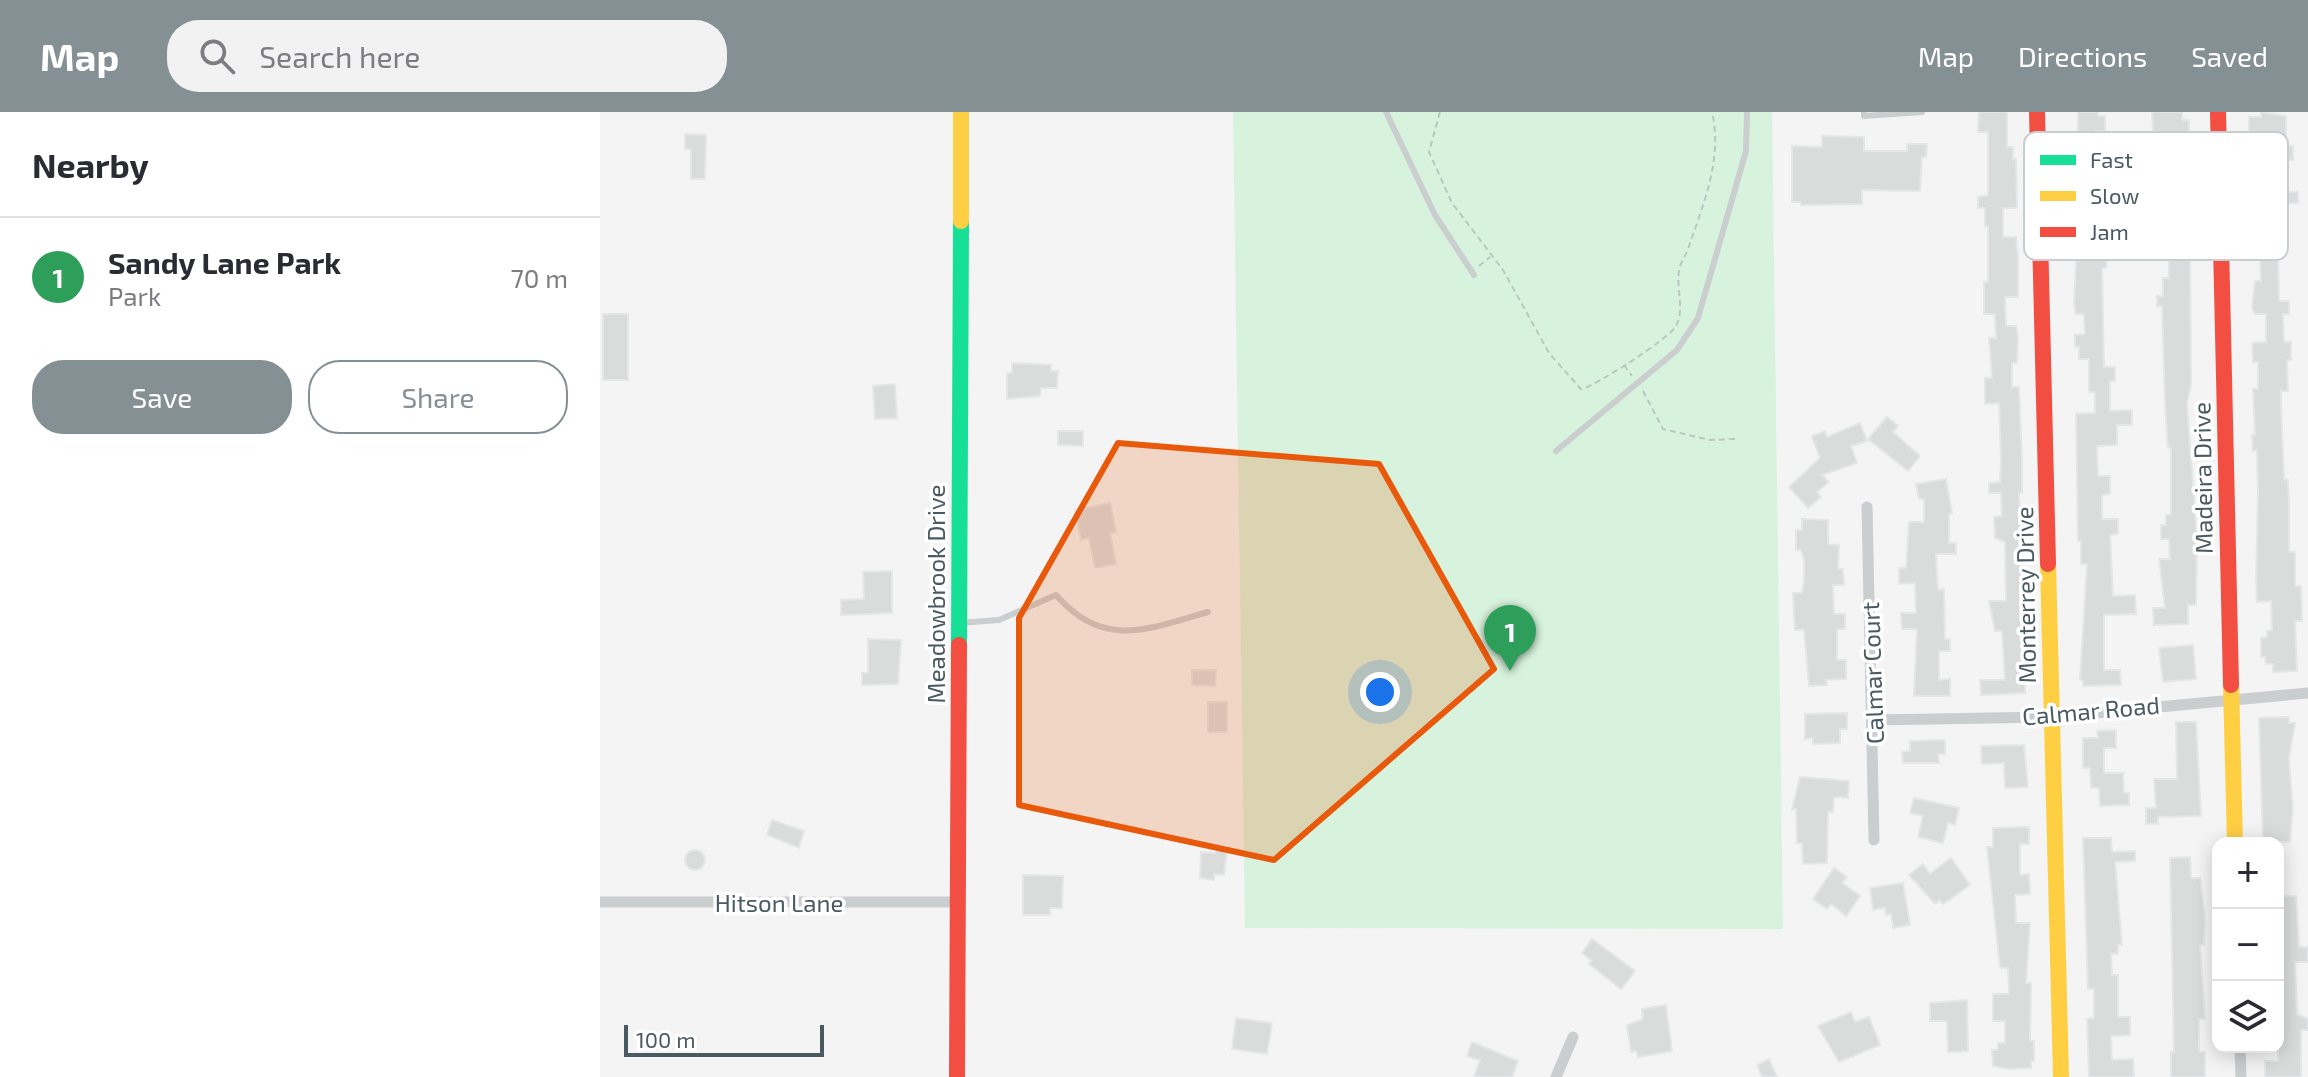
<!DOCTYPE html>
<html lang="en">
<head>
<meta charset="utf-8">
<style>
  :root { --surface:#fff; --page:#f2f2f3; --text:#2b2b33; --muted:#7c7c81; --line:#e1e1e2; --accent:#859094 }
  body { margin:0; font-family:"Exo 2",sans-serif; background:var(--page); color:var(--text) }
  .controls { position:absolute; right:24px; bottom:24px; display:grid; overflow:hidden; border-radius:16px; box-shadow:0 4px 20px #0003 }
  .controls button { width:72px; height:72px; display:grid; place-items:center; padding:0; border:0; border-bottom:2px solid var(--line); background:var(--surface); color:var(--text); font:40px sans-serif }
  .scale { position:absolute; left:24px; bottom:20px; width:200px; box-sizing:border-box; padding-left:8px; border:4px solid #495a61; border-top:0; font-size:22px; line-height:28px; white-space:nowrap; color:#495a61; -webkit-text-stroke:6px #fff; paint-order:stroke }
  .you { position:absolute; left:780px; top:580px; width:28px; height:28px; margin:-20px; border:6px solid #fff; border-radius:50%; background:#1a73e8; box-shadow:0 0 0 12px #1a73e833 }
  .badge { display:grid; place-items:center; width:52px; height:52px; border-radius:50%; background:var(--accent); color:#fff; font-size:26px; font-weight:700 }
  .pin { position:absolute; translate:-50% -66px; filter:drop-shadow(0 2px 4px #0008) }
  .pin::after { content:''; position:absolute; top:42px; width:28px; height:24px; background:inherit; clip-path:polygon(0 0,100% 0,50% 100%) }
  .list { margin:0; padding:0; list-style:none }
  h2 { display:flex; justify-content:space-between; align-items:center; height:104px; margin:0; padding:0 32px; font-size:34px }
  h2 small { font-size:26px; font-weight:400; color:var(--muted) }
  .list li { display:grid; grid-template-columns:52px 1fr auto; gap:24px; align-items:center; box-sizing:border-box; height:120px; padding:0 32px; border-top:2px solid var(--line) }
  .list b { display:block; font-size:30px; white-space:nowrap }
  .list p { margin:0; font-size:26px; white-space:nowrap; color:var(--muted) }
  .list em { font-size:26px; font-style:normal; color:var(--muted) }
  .actions { display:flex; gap:16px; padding:24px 32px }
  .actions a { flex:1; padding:18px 0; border:2px solid var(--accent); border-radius:32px; text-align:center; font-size:28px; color:var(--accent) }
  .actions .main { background:var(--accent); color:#fff }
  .icon { flex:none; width:44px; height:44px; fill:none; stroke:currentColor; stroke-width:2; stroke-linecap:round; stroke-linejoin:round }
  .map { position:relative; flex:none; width:1708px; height:965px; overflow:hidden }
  header { display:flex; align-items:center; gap:48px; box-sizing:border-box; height:112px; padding:0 40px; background:var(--accent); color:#fff }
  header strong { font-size:38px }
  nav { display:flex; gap:44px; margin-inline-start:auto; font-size:28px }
  .search { width:560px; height:72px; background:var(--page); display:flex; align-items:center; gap:20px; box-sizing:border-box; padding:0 28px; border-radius:32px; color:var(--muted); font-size:30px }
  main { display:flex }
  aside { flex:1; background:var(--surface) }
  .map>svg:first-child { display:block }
</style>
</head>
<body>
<header>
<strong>Map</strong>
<div class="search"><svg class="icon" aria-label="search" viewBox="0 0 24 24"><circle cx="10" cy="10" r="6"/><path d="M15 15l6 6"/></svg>Search here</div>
<nav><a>Map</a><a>Directions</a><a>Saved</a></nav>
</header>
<main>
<aside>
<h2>Nearby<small></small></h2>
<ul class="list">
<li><span class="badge" style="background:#2e9e5b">1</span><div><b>Sandy Lane Park</b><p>Park</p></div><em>70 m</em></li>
</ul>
<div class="actions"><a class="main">Save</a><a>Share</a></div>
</aside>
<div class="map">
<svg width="1708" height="965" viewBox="0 0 1708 965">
  <rect width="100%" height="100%" fill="#f4f4f4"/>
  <path fill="#d8f3dd" d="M633 0H1172L1183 817 645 816Z"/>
  <g fill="#dadcdc" stroke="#e5e6e7" stroke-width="2">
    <path d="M1379 0H1407V35H1413V47H1416L1417 96H1403V125H1416L1418 144V185H1405L1406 214H1416L1418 225 1417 251H1412V275H1419L1422 348V381H1419L1423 475H1420V504H1425V581L1381 583 1380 568H1405L1402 519H1395L1389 489H1406L1405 430 1395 426 1394 405 1402 404 1401 381H1389V371L1400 370 1401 348 1399 291 1385 292V266H1392L1389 226H1396L1395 202H1384V170H1388V114H1385V96H1378V85L1388 83V20H1378Z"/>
    <path d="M1478 0H1498V4H1505V19H1495V41H1506L1503 98 1509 97 1506 156H1502L1504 255H1515V269H1510V299L1532 298V313H1517V333L1497 334 1498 364H1510V382L1502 383V407H1518V422L1510 423 1513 484 1535 483 1536 502 1504 503V558H1520L1521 573 1483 574V568H1480L1487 452H1481V429H1478L1476 302 1495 301V280H1489V247H1479V235H1475V223L1485 222 1484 202H1476L1474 192 1480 67 1472 68V35H1478Z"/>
    <path d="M1552 0H1582V8H1589L1591 273 1587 292 1597 427 1596 493H1588V512L1554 513 1553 496H1565L1559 447H1570L1569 427H1561V413H1566V403H1571V336H1568L1565 291 1562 194H1557V184H1563V166H1569L1568 107 1557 108Z"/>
    <path d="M1661 0 1686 4V34H1693V48H1685L1686 80H1698V91H1684V141H1678L1679 189H1689V202H1683L1684 230H1691V248H1687L1688 279H1681V294L1684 367 1688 368 1689 390V440H1695V474H1701L1702 509H1695L1697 559 1673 560V552H1666L1665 545H1661V526L1667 525V519L1672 518 1671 489 1657 490 1656 469 1658 382 1657 338 1653 339 1652 323H1655L1653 277H1658V250H1653L1652 231 1666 230V202H1655L1652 196 1655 169H1661L1660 148H1651L1650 137H1653V124H1663L1662 96 1649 97V81H1661L1660 24H1649V5H1661Z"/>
    <path d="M85 22 106 23 105 67H91V37H85Z"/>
    <path d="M1222 24 1264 25V39H1307V32H1327L1326 45H1322L1320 79 1262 78V92L1201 93V90H1192V34L1222 35Z"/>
    <rect x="3" y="202" width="25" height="66"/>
    <path d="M412 251 451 253V259H458L457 276H441L440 284 407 287V261H412Z"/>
    <path d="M295 272 297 306 275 307 273 274Z"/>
    <path d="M1287 305 1298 314 1293 320 1320 344 1308 359 1268 327Z"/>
    <path d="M1260 311 1267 329 1251 334 1257 351 1222 363 1229 370 1217 380 1221 385 1208 396 1189 375 1220 346 1212 324 1225 319 1227 325Z"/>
    <path d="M458 319H483V334L458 333Z"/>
    <path d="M1346 367 1352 401 1349 402V431H1356V442H1336L1337 465 1338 478 1344 477 1345 527H1350V539H1339V568L1350 567V584H1314L1317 517H1302L1301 501H1316L1315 471 1299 472V456H1306L1309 410H1324V387H1319L1316 372Z"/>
    <path d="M510 391 516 420 510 421 516 452 495 456 489 426 481 428 475 398Z"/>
    <path d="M1202 407 1228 408V432L1239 433 1238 457H1243L1244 473H1233L1234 502H1245V517H1237V548H1246V567L1226 568 1227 573 1209 574 1204 518H1195L1193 481H1202L1204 470V448L1201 438H1196V418H1202Z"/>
    <path d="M292 459V501L241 503V488L264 487 263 460Z"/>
    <path d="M268 527 301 528 298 572 262 573V561H268Z"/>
    <path d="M1593 533 1596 567 1563 570 1559 536Z"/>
    <path d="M592 558H616L615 574 592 573Z"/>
    <rect x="608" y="590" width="19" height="30"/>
    <path d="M1247 601V617H1240V631L1213 632V626L1205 627V602Z"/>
    <path d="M1689 605V611H1695L1689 646 1693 697 1690 730H1663L1659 606Z"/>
    <path d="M1576 610H1596L1601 704 1558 705V712H1546V696H1556L1554 667H1577Z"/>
    <path d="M1516 618V636H1504V661H1523L1524 681H1529V693L1500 694 1499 676H1491L1490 656H1483V626H1498L1497 619Z"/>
    <path d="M1345 628V642H1338L1339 651H1303L1302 640 1310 639V629Z"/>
    <path d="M1424 633 1428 675 1405 676 1404 651 1382 652 1381 634Z"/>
    <path d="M1200 665 1249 669 1248 686 1234 685 1233 700H1228L1227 751 1203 752 1202 731H1197L1196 697H1192Z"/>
    <path d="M1314 686 1359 696 1355 713 1348 711 1343 731 1318 725 1323 704 1310 701Z"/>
    <path d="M172 708 204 719 199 736 167 723Z"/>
    <path d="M1429 715V732H1420V763L1429 762 1430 782 1415 783 1416 811H1430L1426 871H1431L1430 929H1434V949H1431V956L1409 957 1393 954 1392 938H1398V931H1405V909H1393V882H1409L1408 856H1400L1387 735H1393V716Z"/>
    <path d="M1483 726H1511L1512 740 1535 739V749L1515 750 1522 833H1518V842H1511L1512 863H1518V905H1530V923L1511 924 1512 948 1533 947 1534 965H1489L1487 907 1494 906V877H1488Z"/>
    <circle cx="95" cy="748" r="10"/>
    <path d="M616 738 627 739 624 763 614 762V768L600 766 601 740 615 741Z"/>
    <path d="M1590 745 1591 766H1600L1605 806 1604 833H1600L1605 907H1599V940H1605V965H1571V940H1574L1570 746Z"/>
    <path d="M1351 746 1370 773 1343 792 1340 788 1335 792 1309 763 1323 752 1330 762Z"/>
    <path d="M1234 756 1247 765 1242 771 1260 784 1246 804 1231 792 1227 797 1213 787Z"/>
    <path d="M423 763 463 764 462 796H450V803H423Z"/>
    <path d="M1303 771 1310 813 1293 816 1291 802 1286 803 1285 796 1273 798 1270 776Z"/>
    <path d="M1678 784H1696L1699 835H1708V850H1695L1697 902 1708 907V918H1701V965H1665V949H1678Z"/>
    <path d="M992 827 1035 859 1021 877 989 852 991 848 982 841Z"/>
    <path d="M1367 888 1368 939 1348 940 1347 909H1330V891Z"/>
    <path d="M1066 893 1072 939 1038 945 1036 939 1031 940 1027 913 1043 907 1042 897Z"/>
    <path d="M1251 900 1255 910 1269 905 1280 933 1239 950 1218 914Z"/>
    <path d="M636 906 672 911 667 942 632 937Z"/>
    <path d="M872 930 918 949 912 965H874L880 948 867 944Z"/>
    <path d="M1169 947 1177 965H1162L1157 953Z"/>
  </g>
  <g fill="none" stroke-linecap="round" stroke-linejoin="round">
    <g stroke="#b9c7c0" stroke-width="2" stroke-dasharray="6 4" stroke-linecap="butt">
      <path d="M840 0 829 40 852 91 903 158 949 241 981 277C994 275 1070 226 1076 214 1085 197 1076 177 1079 159 1080 151 1085 145 1088 137 1103 93 1123 47 1112 0"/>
      <path d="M879 154 890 145"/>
      <path d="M1024 253 1032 264"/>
      <path d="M1043 279 1063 317 1110 328 1137 327"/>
    </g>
    <g stroke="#cacecf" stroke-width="6">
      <path d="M786 0 835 103 874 163"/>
      <path d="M1264 0V4L1322 0"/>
      <path d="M956 339 1077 238 1098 206 1146 39 1147 0"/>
      <path d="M359 511 399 508 456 483C504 538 547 517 608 500"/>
    </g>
    <g stroke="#cacecf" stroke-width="11">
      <path d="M1267 395 1274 728"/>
      <path d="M1274 608 1452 605 1708 581"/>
      <path d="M0 790H357"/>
      <path d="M1640 935 1641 965"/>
      <path d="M956 965 973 925"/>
    </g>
    <path stroke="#16e098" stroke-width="16" d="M359 533 361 109"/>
    <g stroke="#ffcf43" stroke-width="16">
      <path d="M361 109V0"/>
      <path d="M1448 452 1461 965"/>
      <path d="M1631 573 1635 731"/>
    </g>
    <g stroke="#f24e42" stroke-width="16">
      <path d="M1437 0 1448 452"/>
      <path d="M1618 0 1631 573"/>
      <path d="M357 965 359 533"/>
    </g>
  </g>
  <path fill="#e8590c" fill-opacity="0.2" stroke="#e8590c" stroke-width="6" stroke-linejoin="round" d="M518 331 779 352 894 557 674 748 419 693V506Z"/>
  <g text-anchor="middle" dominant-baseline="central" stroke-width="7" stroke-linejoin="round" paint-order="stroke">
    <g font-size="24" fill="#495a61" stroke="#fff">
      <text transform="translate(1602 366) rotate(-91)">Madeira Drive</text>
      <text transform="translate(335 482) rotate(-90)">Meadowbrook Drive</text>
      <text transform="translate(1425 483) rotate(-91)">Monterrey Drive</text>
      <text transform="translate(1272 561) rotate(-92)">Calmar Court</text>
      <text transform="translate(1491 598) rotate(-5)">Calmar Road</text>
      <text x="179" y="790">Hitson Lane</text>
    </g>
  </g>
  <rect x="1424" y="20" width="264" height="128" rx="12" fill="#fff" stroke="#c8ced0" stroke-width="2"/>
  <rect x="1440" y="43" width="36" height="10" fill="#16e098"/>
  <rect x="1440" y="79" width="36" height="10" fill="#ffcf43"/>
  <rect x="1440" y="115" width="36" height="10" fill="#f24e42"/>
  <g font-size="22" fill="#495a61">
    <text x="1490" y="56">Fast</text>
    <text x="1490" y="92">Slow</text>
    <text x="1490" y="128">Jam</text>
  </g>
</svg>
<div class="controls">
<button>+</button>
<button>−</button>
<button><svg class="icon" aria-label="layers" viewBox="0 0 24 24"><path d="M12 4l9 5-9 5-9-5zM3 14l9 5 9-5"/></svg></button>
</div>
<div class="scale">100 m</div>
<div class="you"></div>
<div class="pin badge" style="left:910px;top:559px;background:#2e9e5b">1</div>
</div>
</main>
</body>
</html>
